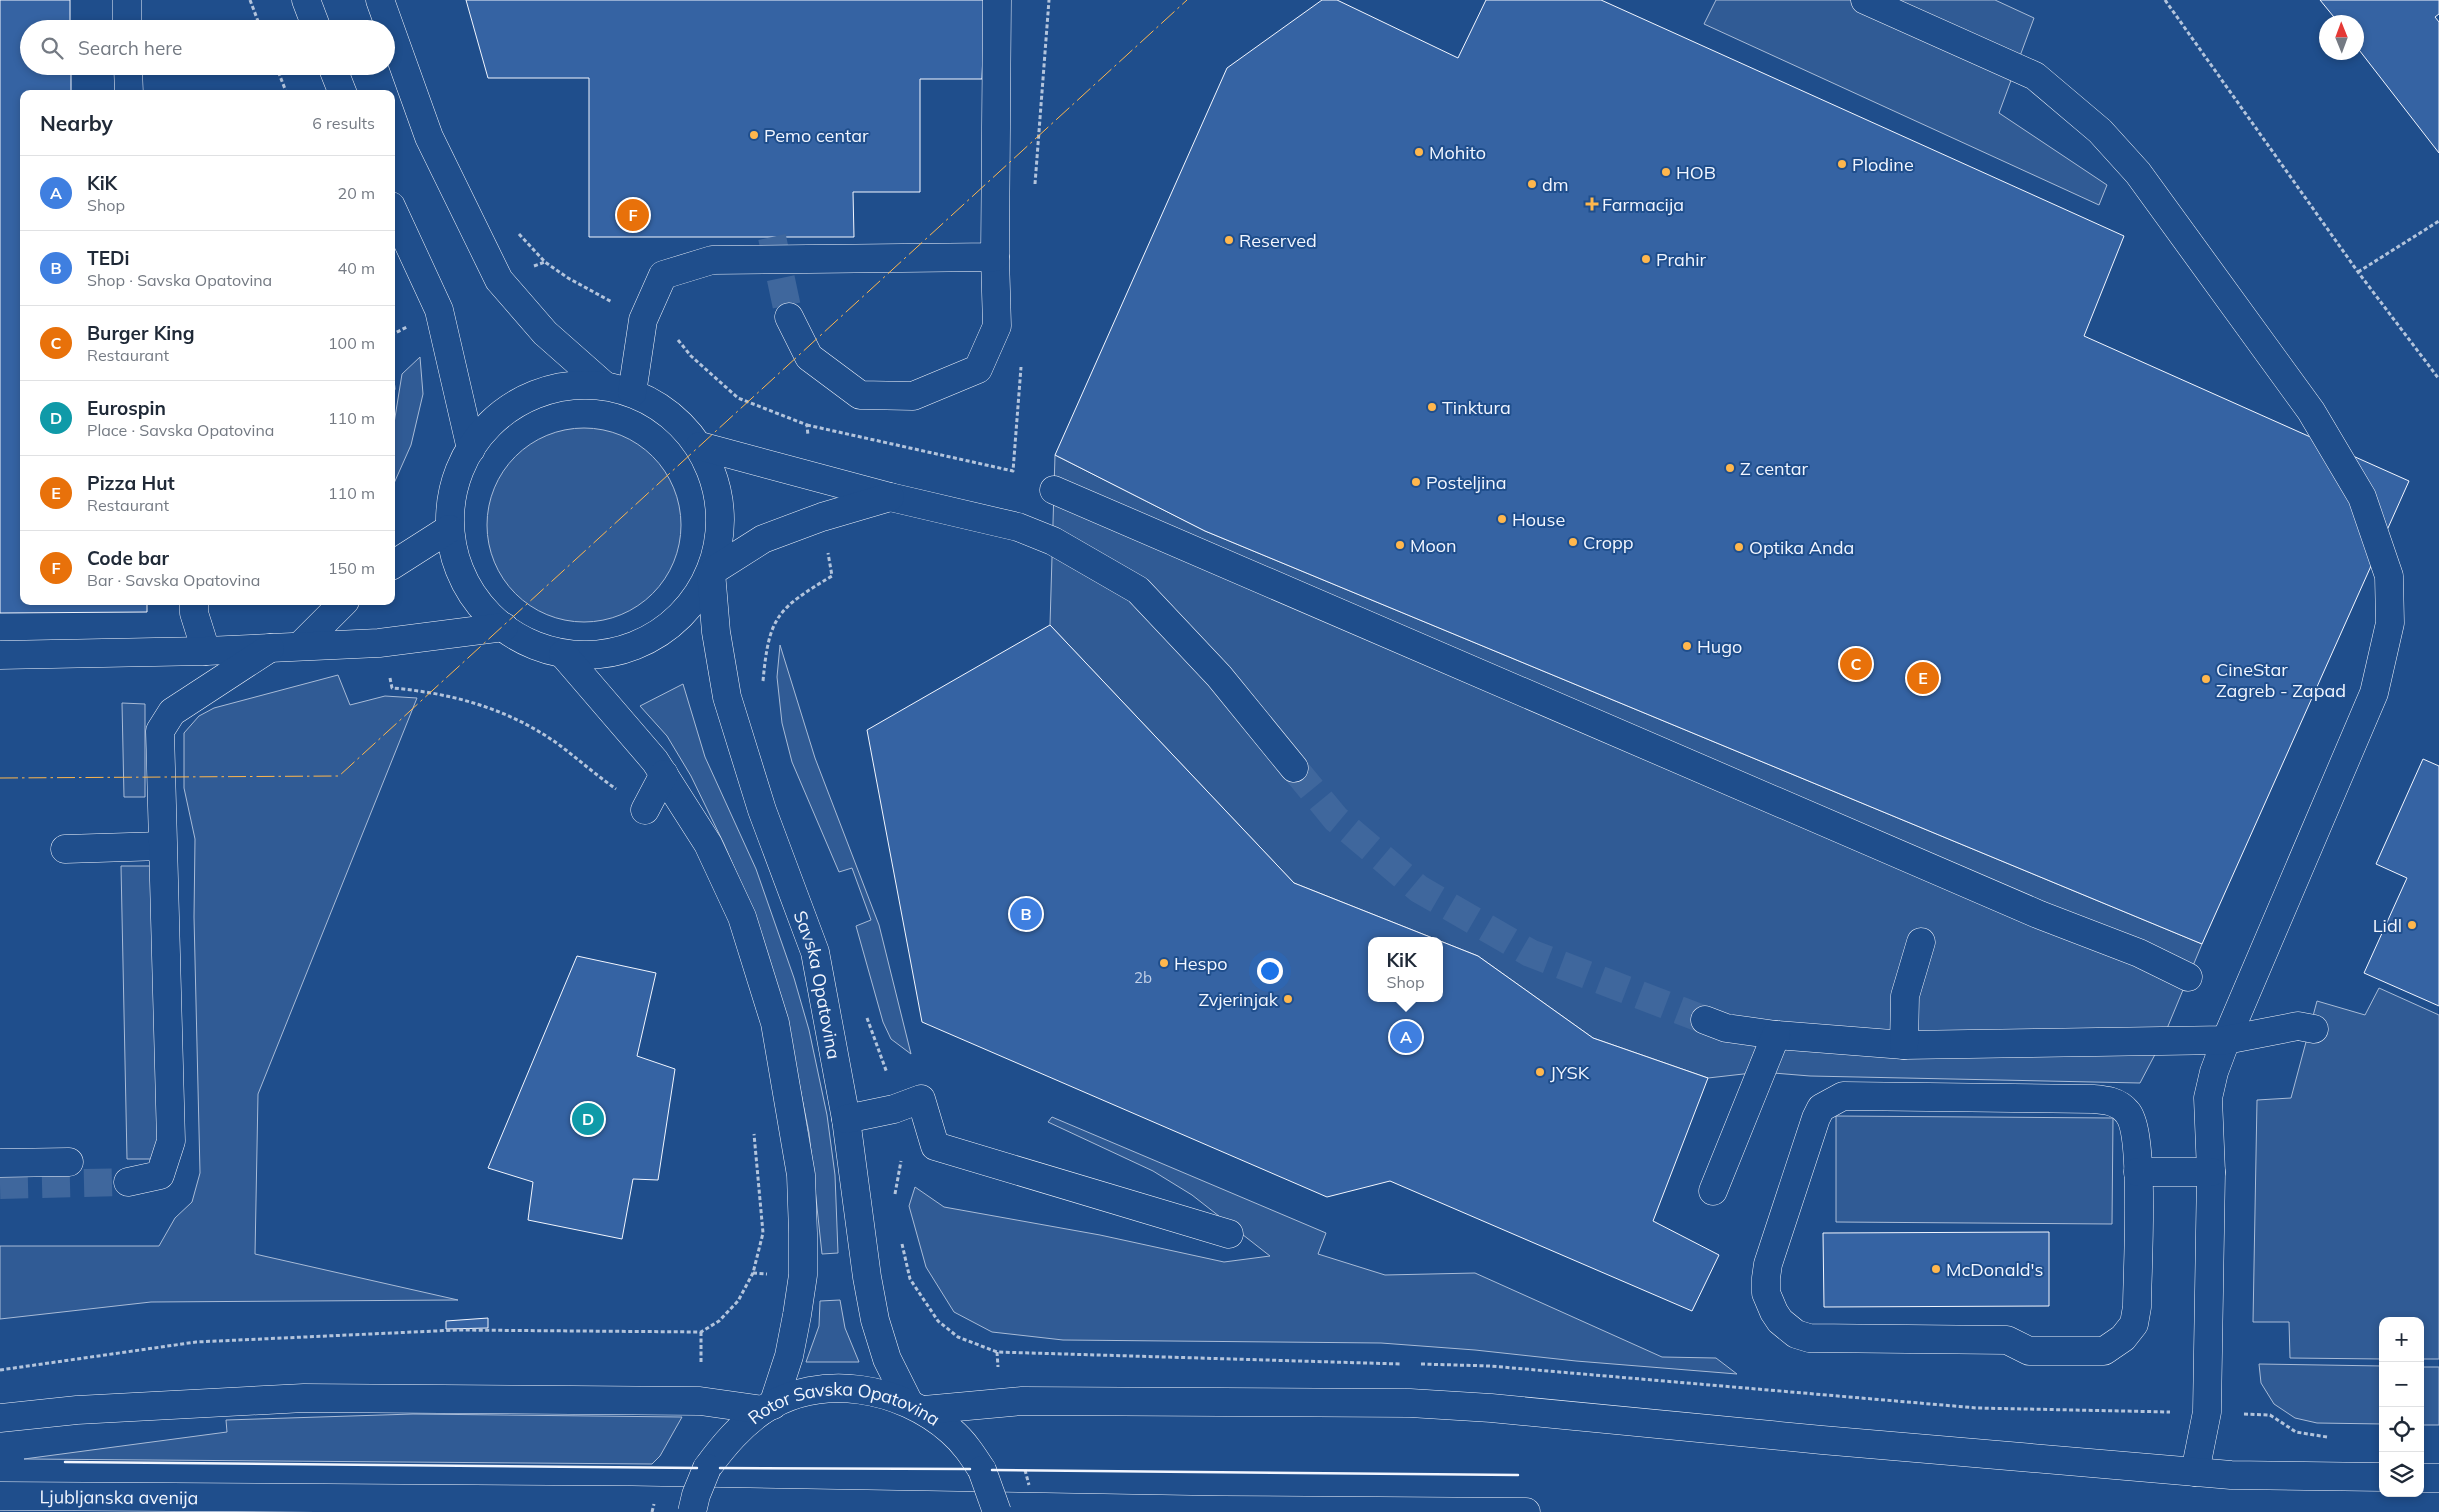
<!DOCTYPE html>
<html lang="en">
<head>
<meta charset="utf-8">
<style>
  :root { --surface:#fff; --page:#f2f2f3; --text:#1f2937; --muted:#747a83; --line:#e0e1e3; --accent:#846941 }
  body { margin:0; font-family:Mulish,sans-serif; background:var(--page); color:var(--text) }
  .controls { position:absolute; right:15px; bottom:15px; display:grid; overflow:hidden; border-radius:10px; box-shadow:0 2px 8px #0003 }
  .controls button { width:45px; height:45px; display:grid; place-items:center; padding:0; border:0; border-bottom:1px solid var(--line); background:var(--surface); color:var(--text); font:25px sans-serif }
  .compass { position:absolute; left:2319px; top:15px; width:45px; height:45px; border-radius:50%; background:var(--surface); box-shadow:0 2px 8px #0003; rotate:359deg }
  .you { position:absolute; left:1269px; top:970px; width:18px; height:18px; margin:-12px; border:4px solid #fff; border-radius:50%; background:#1a73e8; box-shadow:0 0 0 8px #1a73e833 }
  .badge { display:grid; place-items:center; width:32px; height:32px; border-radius:50%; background:var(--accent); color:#fff; font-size:16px; font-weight:700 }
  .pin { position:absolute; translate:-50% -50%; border:2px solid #fff; box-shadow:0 1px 5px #0006 }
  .popup { position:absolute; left:1368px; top:937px; width:75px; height:65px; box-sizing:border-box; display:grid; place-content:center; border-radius:10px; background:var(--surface); filter:drop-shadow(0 1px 4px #0005); font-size:16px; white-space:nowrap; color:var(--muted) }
  .popup b { font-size:19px; color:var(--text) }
  .popup::after { content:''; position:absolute; left:50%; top:100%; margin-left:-10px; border:10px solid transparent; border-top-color:var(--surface) }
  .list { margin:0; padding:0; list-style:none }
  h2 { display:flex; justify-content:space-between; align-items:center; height:65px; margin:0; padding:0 20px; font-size:21px }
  h2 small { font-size:16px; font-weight:400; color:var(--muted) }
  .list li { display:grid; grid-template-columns:32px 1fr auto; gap:15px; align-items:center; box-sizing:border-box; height:75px; padding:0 20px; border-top:1px solid var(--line) }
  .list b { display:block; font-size:19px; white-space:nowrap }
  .list p { margin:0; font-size:16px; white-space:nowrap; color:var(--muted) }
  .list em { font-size:16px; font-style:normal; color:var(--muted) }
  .icon { flex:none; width:28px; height:28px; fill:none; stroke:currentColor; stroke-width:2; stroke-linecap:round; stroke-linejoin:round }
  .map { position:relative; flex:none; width:2439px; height:1512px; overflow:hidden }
  .search { position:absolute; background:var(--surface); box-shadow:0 2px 8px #0003; left:20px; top:20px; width:375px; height:55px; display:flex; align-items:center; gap:12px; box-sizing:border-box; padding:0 18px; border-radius:28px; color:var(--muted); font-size:19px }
  .panel { position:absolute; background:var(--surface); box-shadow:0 2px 8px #0003; left:20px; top:90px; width:375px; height:515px; border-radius:10px }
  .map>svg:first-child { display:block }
</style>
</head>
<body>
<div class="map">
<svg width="2439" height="1512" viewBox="0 0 2439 1512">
  <rect width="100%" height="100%" fill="#1f4e8c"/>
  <g fill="#305b95" stroke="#a8bbd7">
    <path d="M1716 0H1995L2034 18 1999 113 2107 185 2099 205 1704 24Z"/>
    <path d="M420 357 423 394 411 445 391 490V442L402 374Z"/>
    <circle cx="584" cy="525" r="97"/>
    <path d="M1055 455 1205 531 2202 944 2161 1043 2140 1083 1810 1076 1761 1072 1708 1078 1593 1038 1478 956 1294 883 1050 625Z"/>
    <path d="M780 645 815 758 879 925 911 1054 891 1039 883 1022 856 926 871 920 852 868 839 872 792 762 782 723 777 677Z"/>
    <path d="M338 675 350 705 385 696 417 698 258 1094 255 1254 458 1300 151 1302 0 1319V1246H159L175 1218 192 1202 200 1173 194 917 195 839 184 788V733L199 716 214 708Z"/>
    <path d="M683 684 705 757 756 869 794 978 809 1030 827 1115 835 1175 838 1253 822 1254 809 1133 795 1063 752 909 724 844 691 776 667 736 640 706Z"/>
    <path d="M122 703 145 704V797H124Z"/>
    <path d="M121 866H155L161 1159H127Z"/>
    <path d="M2379 988 2439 1015V1359H2420V1321H2383V1359L2290 1358 2289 1322H2253L2257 1100 2291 1098 2317 1001 2365 1015Z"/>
    <path d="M1836 1116 2113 1118 2112 1224 1836 1222Z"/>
    <path d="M1052 1117 1326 1233 1318 1254 1385 1275 1475 1273 1662 1357 1716 1358 1737 1374 1576 1361 1475 1350 1381 1343 1063 1340 992 1332 954 1312 926 1267 909 1206 915 1187 944 1207 1100 1235 1224 1262 1270 1256 1192 1195 1153 1171 1048 1122Z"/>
    <path d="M840 1300 845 1328 859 1362H806L819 1326 820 1301Z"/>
    <path d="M2259 1364 2383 1366V1424L2317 1423 2295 1418 2274 1404 2261 1383Z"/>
    <rect x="2420" y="1367" width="19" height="58"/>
    <path d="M413 1414 682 1417 660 1456 652 1464 24 1459 227 1432 226 1420Z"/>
  </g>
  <g fill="#3563a3" stroke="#f2f6ff" fill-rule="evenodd">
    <path d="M0 0H70V29H29V66H71V94H24V601H147V612L0 613Z"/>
    <path d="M466 0H985L982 79H920V192H853L854 237H589V78H488Z"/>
    <path d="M1322 0H1337L1458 58 1486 0H1601L2124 236 2084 336 2409 481 2202 944 1205 531 1055 455 1227 68Z"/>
    <path d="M2320 0H2439V14L2435 17 2439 22V153L2356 46V22H2338Z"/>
    <path d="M1050 625 1294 883 1478 956 1593 1038 1708 1078 1653 1221 1719 1255 1692 1311 1390 1181 1327 1197 922 1022 867 730ZM1372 941H1440V998H1372Z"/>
    <path d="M2423 759 2439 766V1006L2364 973 2407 878 2376 864Z"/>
    <path d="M577 956 656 973 637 1056 675 1069 658 1180 633 1179 622 1239 528 1220 533 1182 488 1168Z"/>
    <path d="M2049 1232V1306L1824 1307 1823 1233Z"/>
    <path d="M488 1318V1328L446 1329V1321Z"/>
  </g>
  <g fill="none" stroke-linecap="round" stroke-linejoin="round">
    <g stroke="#3f679d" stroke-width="28" stroke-dasharray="28 14" stroke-linecap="butt">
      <path d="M772 237 789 317"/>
      <path d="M1294 768 1336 819 1419 889 1530 953 1705 1020"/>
      <path d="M0 1185 128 1182"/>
    </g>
    <g stroke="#f2f6ff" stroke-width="29">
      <g id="minor">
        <path d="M127 0V29"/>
        <path d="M306 0 317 29"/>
        <path d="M380 0 429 137 499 280 545 333 605 386"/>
        <path d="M1865 0 2035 76 2100 131 2138 173 2311 411 2362 497 2389 576 2390 623 2374 693 2226 1040 2214 1072 2208 1098 2211 1172 2207 1412 2195 1472"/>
        <path d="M128 66 129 94"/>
        <path d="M332 66 343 94"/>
        <path d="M391 206 439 310 471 449"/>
        <path d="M789 317 809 357 860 395 913 396 978 369 997 326 995 257"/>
        <circle cx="585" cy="520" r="135"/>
        <path d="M632 393 643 320 663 275 712 260 995 257 997 0"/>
        <path d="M700 446 890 497 1018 527 1053 541 1138 590 1219 676 1294 768"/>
        <path d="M1054 490 2040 915 2139 953 2188 977"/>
        <path id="s1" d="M890 497 822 517 763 539 711 572 716 632 727 697 762 810 815 952 846 1119 867 1277 875 1320 887 1359 908 1401"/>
        <path d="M391 566 449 529"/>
        <path d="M194 601V613L206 651"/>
        <path d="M301 645 345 601"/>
        <path d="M563 654 655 761 708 844 742 917 775 1023 801 1175 803 1233V1275L797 1315 789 1356 773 1405"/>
        <path d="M0 655 206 651 379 643 504 627"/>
        <path d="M645 810 664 774"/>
        <path d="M65 849 162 846"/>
        <path d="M1705 1020 1726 1028 1776 1035 1904 1045 2226 1040 2298 1026 2314 1029"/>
        <path d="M1904 1045 1905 996 1921 942"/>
        <path d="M1843 1096 2093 1099C2106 1100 2118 1101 2127 1112 2146 1133 2137 1273 2137 1307L2134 1324 2123 1338 2104 1351H2029L2007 1340 1809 1338 1796 1334 1780 1321 1774 1312 1766 1293V1278L1768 1264 1816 1118 1821 1108Z"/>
        <path d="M846 1119 894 1109 921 1099 935 1146 1229 1234"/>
        <path d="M0 1163 69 1162"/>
        <path d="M2138 1172H2211"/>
        <path d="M128 1182 160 1175 171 1141 160 731 172 712 270 648"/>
        <path d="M1713 1191 1776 1035"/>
        <path id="s2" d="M707 1468C724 1445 740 1426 763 1410 821 1372 901 1387 951 1431 964 1442 973 1456 982 1470"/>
      </g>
    </g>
    <g stroke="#f2f6ff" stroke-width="29">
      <g id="major">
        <path d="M924 1410 1022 1401 1410 1403 1491 1408 1822 1440 2231 1475 2383 1477"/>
        <path d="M0 1418 77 1410 304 1398 700 1401 763 1410"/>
        <path d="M2420 1478H2439"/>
        <path id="s3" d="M0 1496 632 1500 1220 1510 1526 1512"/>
      </g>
    </g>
    <g stroke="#b3c4dc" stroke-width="3" stroke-dasharray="4 2.5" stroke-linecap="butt">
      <path d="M250 0 261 29"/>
      <path d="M2165 0 2358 272 2439 379"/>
      <path d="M276 66 287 94"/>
      <path d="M1035 184 1049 0"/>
      <path d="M519 234 545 262 568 278 612 302"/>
      <path d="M534 266 545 262"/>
      <path d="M2358 272 2439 221"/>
      <path d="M391 335 407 327"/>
      <path d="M678 340 691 356 738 398 807 425 808 436"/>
      <path d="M391 353 394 389 391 402"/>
      <path d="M807 425 1013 471 1021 367"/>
      <path d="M390 678 392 688C452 693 509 709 558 744 578 759 596 775 616 789"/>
      <path d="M763 681C769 616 777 609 832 576L828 553"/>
      <path d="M867 1018 887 1073"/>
      <path d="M895 1194 901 1161"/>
      <path d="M902 1244 910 1279 938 1321 958 1337 997 1352 1400 1364"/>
      <path d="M753 1273 767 1274"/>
      <path d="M701 1332V1364"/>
      <path d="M997 1352 998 1367"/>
      <path d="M1421 1364 1490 1366 1977 1408 2170 1412"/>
      <path d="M0 1370 196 1342 457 1330 701 1332 719 1321 738 1301 753 1273 763 1233 754 1134"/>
      <path d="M2244 1414 2270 1415 2296 1432 2327 1437"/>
    </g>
    <use href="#minor" stroke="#1f4e8c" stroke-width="28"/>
    <use href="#major" stroke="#1f4e8c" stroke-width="28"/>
    <g stroke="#f2f6ff" stroke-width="29" stroke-linecap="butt">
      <g id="minor-bridge">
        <path d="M982 1470 997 1512"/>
        <path d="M692 1512 696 1495 707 1468"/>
      </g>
    </g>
    <g stroke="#b3c4dc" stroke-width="3" stroke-dasharray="4 2.5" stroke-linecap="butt">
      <path d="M1025 1470 1029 1485"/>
      <path d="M652 1512 654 1504"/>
    </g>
    <use href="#minor-bridge" stroke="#1f4e8c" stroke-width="28"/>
    <g stroke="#f2f6ff" stroke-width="2.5">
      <path d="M65 1462 697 1468"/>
      <path d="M720 1468 970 1469"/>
      <path d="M992 1470 1518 1475"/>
    </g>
    <path stroke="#ffb74d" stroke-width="1" stroke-dasharray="18 4 2.5 4" stroke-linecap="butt" d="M0 778 339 776 1187 0"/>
  </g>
  <g fill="#ffb74d" stroke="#1f4e8c" stroke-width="2">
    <circle cx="754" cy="135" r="5"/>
    <circle cx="1419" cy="152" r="5"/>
    <circle cx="1842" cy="164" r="5"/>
    <circle cx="1666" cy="172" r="5"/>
    <circle cx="1532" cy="184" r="5"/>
    <path d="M1589.5 196.5h5v5h5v5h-5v5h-5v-5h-5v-5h5z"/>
    <circle cx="1229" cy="240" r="5"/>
    <circle cx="1646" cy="259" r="5"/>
    <circle cx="1432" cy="407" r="5"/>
    <circle cx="1730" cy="468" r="5"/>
    <circle cx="1416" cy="482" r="5"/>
    <circle cx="1502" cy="519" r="5"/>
    <circle cx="1573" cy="542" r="5"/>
    <circle cx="1400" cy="545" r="5"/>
    <circle cx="1739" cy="547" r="5"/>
    <circle cx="1687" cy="646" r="5"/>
    <circle cx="2206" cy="679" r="5"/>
    <circle cx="2412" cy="925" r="5"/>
    <circle cx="1164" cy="963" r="5"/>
    <circle cx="1288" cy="999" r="5"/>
    <circle cx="1540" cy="1072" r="5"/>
    <circle cx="1936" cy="1269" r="5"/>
  </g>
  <g text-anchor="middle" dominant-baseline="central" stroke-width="4" stroke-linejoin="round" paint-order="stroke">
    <g font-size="15" fill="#c3d1e8">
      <text x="1143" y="977">2b</text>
    </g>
    <g font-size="18" fill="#f2f6ff" stroke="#1f4e8c" text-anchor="start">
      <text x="764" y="135">Pemo centar</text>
      <text x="1429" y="152">Mohito</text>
      <text x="1852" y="164">Plodine</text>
      <text x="1676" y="172">HOB</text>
      <text x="1542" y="184">dm</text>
      <text x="1602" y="204">Farmacija</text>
      <text x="1239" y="240">Reserved</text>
      <text x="1656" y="259">Prahir</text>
      <text x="1442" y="407">Tinktura</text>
      <text x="1740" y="468">Z centar</text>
      <text x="1426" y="482">Posteljina</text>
      <text x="1512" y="519">House</text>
      <text x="1583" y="542">Cropp</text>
      <text x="1410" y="545">Moon</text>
      <text x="1749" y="547">Optika Anda</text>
      <text x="1697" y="646">Hugo</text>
      <text x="2216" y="669">CineStar<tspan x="2216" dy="21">Zagreb - Zapad</tspan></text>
      <text x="2402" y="925" text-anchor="end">Lidl</text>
      <text x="1174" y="963">Hespo</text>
      <text x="1278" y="999" text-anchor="end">Zvjerinjak</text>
      <text x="1550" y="1072">JYSK</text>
      <text x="1946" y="1269">McDonald's</text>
    </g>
    <g font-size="18" fill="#f2f6ff" stroke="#1f4e8c">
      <text stroke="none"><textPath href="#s1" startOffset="624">Savska Opatovina</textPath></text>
      <text stroke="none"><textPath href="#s2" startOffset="166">Rotor Savska Opatovina</textPath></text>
      <text stroke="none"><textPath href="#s3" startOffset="119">Ljubljanska avenija</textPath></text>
    </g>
  </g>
</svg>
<div class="controls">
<button>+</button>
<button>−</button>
<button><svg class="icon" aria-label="locate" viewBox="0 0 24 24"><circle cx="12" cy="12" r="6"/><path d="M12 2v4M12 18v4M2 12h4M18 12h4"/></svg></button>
<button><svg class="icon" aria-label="layers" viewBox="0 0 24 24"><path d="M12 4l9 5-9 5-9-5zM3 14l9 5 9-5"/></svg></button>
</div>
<svg class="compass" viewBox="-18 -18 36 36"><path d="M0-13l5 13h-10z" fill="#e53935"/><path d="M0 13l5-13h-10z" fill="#747a83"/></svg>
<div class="you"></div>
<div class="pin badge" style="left:1406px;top:1037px;background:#3f7fe0">A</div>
<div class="popup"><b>KiK</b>Shop</div>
<div class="pin badge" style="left:1026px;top:914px;background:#3f7fe0">B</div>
<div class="pin badge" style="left:1856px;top:664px;background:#e8710a">C</div>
<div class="pin badge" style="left:588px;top:1119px;background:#0f9aa8">D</div>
<div class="pin badge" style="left:1923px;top:678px;background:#e8710a">E</div>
<div class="pin badge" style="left:633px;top:215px;background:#e8710a">F</div>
<div class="search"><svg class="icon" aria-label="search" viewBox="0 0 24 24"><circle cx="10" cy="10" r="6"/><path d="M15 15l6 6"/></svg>Search here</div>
<section class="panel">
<h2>Nearby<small>6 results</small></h2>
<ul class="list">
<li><span class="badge" style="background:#3f7fe0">A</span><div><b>KiK</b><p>Shop</p></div><em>20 m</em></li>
<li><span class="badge" style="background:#3f7fe0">B</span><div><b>TEDi</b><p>Shop · Savska Opatovina</p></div><em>40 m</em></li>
<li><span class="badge" style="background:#e8710a">C</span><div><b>Burger King</b><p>Restaurant</p></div><em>100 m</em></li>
<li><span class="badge" style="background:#0f9aa8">D</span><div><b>Eurospin</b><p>Place · Savska Opatovina</p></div><em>110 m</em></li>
<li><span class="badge" style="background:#e8710a">E</span><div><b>Pizza Hut</b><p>Restaurant</p></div><em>110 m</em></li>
<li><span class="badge" style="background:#e8710a">F</span><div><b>Code bar</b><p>Bar · Savska Opatovina</p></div><em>150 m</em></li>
</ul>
</section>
</div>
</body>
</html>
